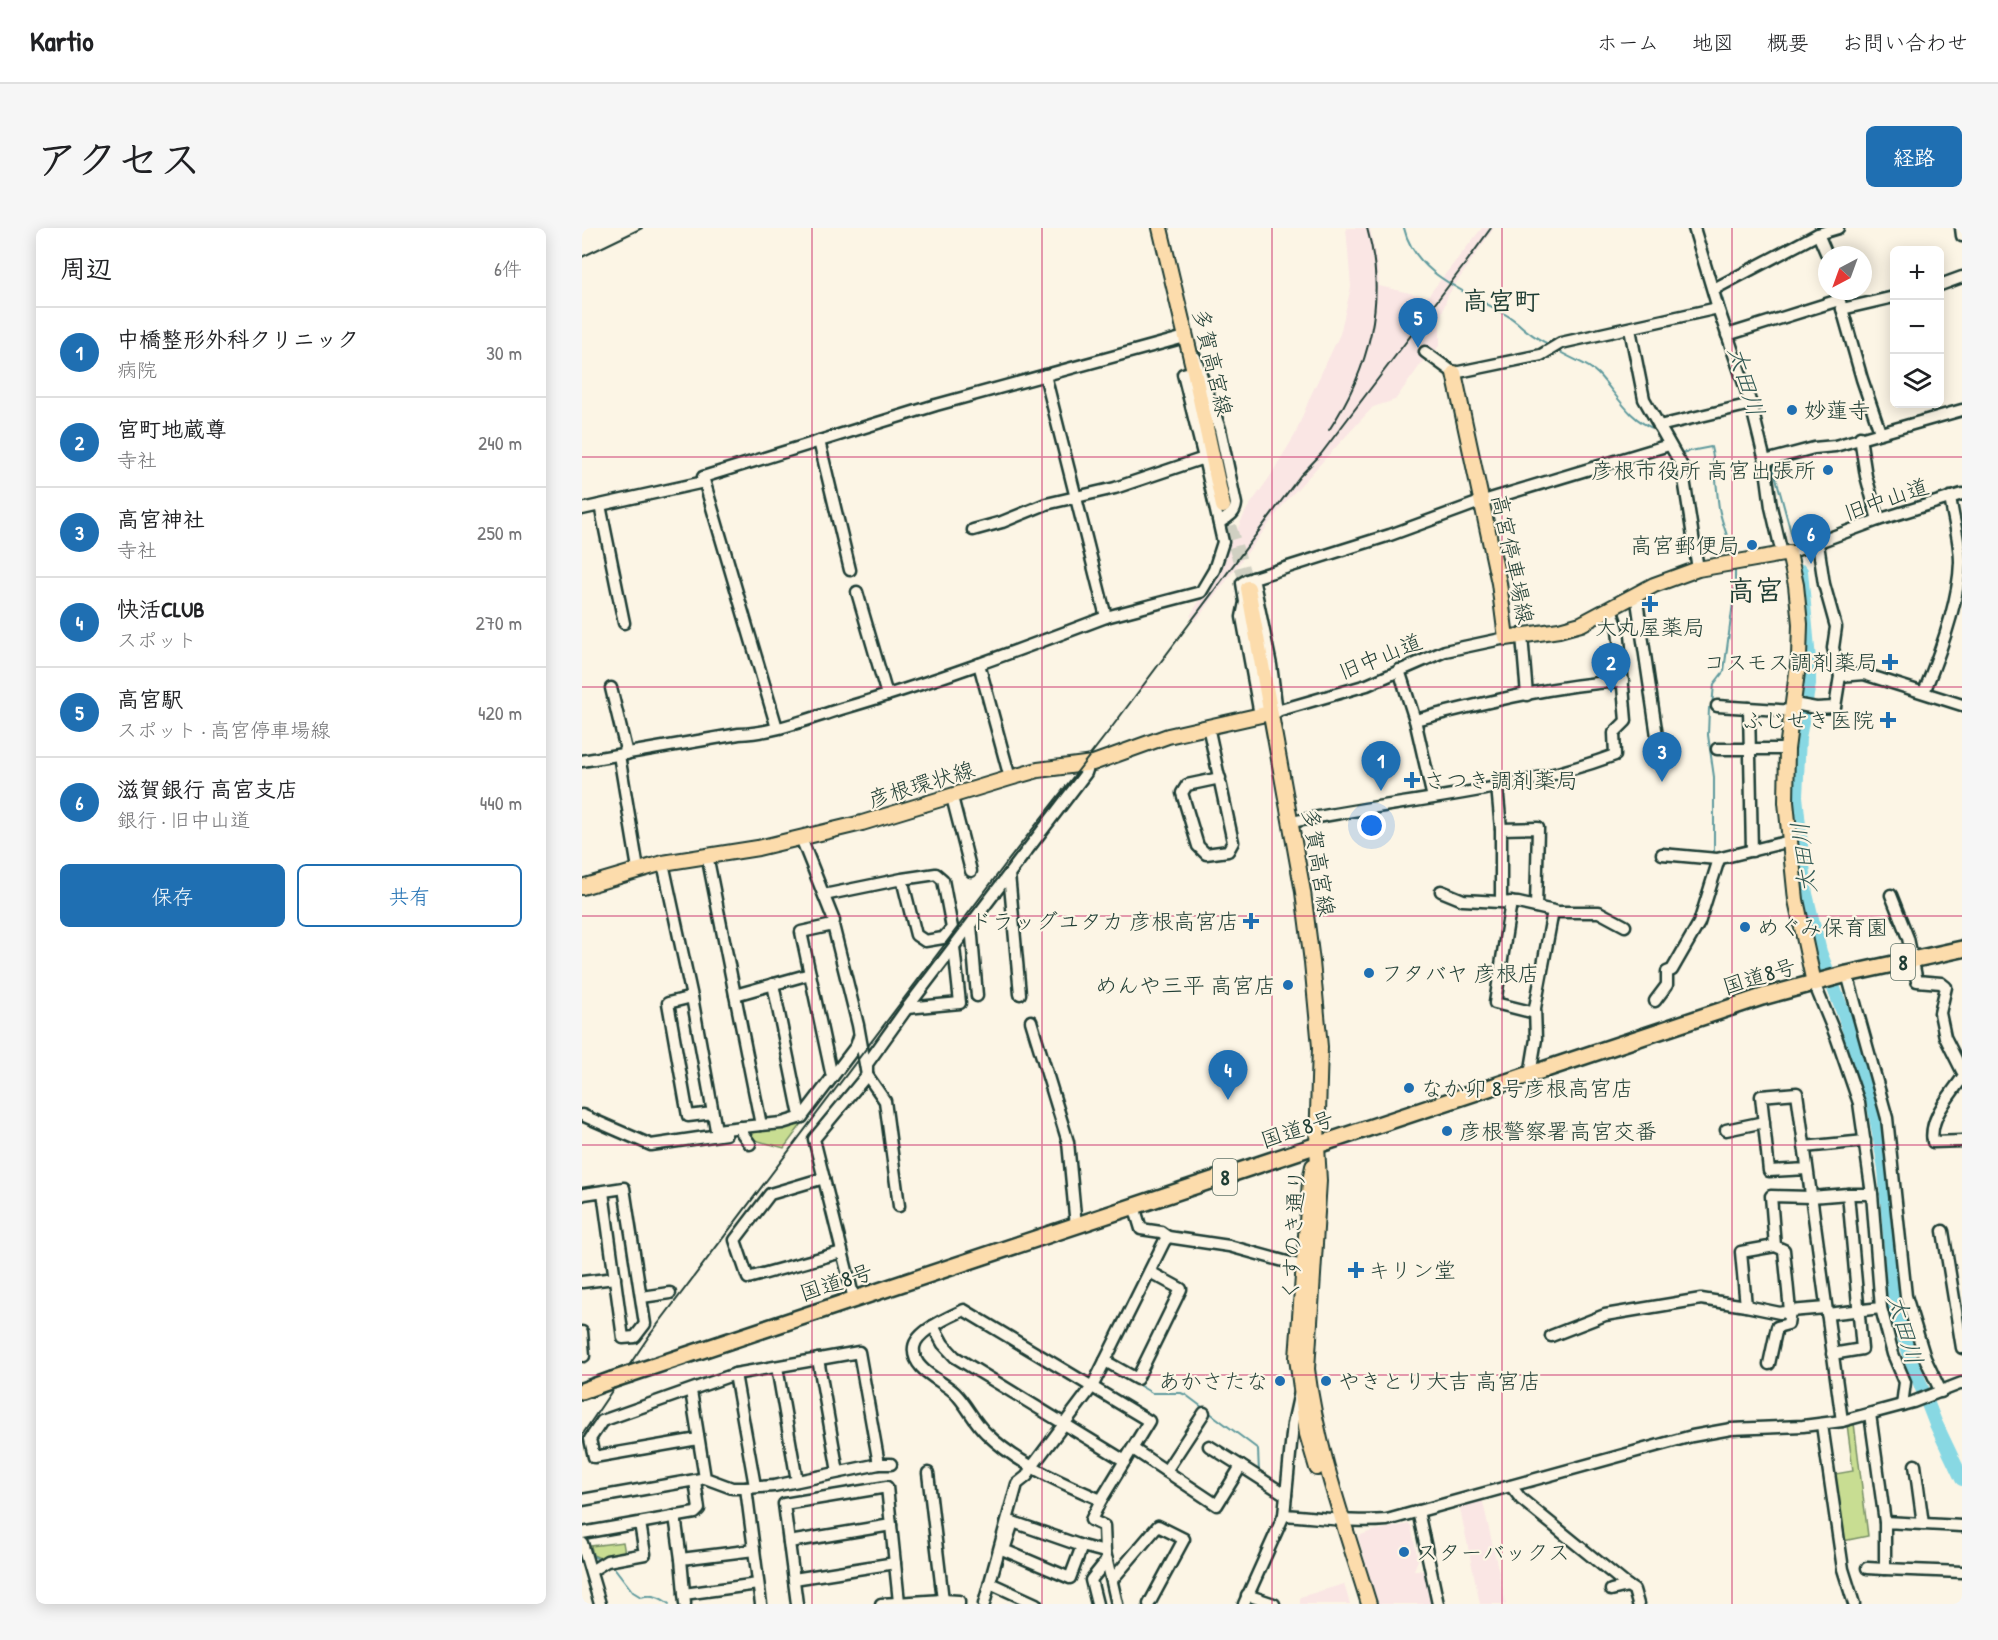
<!DOCTYPE html>
<html lang="ja">
<head>
<meta charset="utf-8">
<style>
  :root { --surface:#fff; --page:#f6f6f6; --text:#202124; --muted:#757577; --line:#e0e0e0; --accent:#1f6fb2 }
  body { margin:0; font-family:"Patrick Hand","Klee One",sans-serif; background:var(--page); color:var(--text) }
  .controls { position:absolute; right:18px; top:18px; display:grid; overflow:hidden; border-radius:9px; box-shadow:0 3px 15px #0003 }
  .controls button { width:54px; height:54px; display:grid; place-items:center; padding:0; border:0; border-bottom:2px solid var(--line); background:var(--surface); color:var(--text); font:30px sans-serif }
  .compass { position:absolute; left:1236px; top:18px; width:54px; height:54px; border-radius:50%; background:var(--surface); box-shadow:0 3px 15px #0003; rotate:221deg }
  .you { position:absolute; left:790px; top:598px; width:21px; height:21px; margin:-15px; border:4px solid #fff; border-radius:50%; background:#1a73e8; box-shadow:0 0 0 9px #1a73e833 }
  .badge { display:grid; place-items:center; width:39px; height:39px; border-radius:50%; background:var(--accent); color:#fff; font-size:20px; font-weight:700 }
  .pin { position:absolute; translate:-50% -50px; filter:drop-shadow(0 2px 3px #0008) }
  .pin::after { content:''; position:absolute; top:32px; width:21px; height:18px; background:inherit; clip-path:polygon(0 0,100% 0,50% 100%) }
  .list { margin:0; padding:0; list-style:none }
  h2 { display:flex; justify-content:space-between; align-items:center; height:78px; margin:0; padding:0 24px; font-size:26px }
  h2 small { font-size:20px; font-weight:400; color:var(--muted) }
  .list li { display:grid; grid-template-columns:39px 1fr auto; gap:18px; align-items:center; box-sizing:border-box; height:90px; padding:0 24px; border-top:2px solid var(--line) }
  .list b { display:block; font-size:22px; white-space:nowrap }
  .list p { margin:0; font-size:20px; white-space:nowrap; color:var(--muted) }
  .list em { font-size:20px; font-style:normal; color:var(--muted) }
  .actions { display:flex; gap:12px; padding:18px 24px }
  .actions a { flex:1; padding:14px 0; border:2px solid var(--accent); border-radius:9px; text-align:center; font-size:21px; color:var(--accent) }
  .actions .main { background:var(--accent); color:#fff }
  .icon { flex:none; width:33px; height:33px; fill:none; stroke:currentColor; stroke-width:2; stroke-linecap:round; stroke-linejoin:round }
  .map { position:relative; flex:none; width:1380px; height:1376px; overflow:hidden; border-radius:9px }
  header { display:flex; align-items:center; gap:36px; box-sizing:border-box; height:84px; padding:0 30px; background:var(--surface); border-bottom:2px solid var(--line) }
  header strong { font-size:28px }
  nav { display:flex; gap:33px; margin-inline-start:auto; font-size:21px }
  .intro { display:flex; align-items:center; justify-content:space-between; box-sizing:border-box; height:144px; padding:0 36px }
  h1 { margin:0; font-size:42px }
  .button { padding:15px 27px; border-radius:9px; background:var(--accent); color:#fff; font-size:21px; font-weight:700 }
  main { display:flex; gap:36px; padding:0 36px }
  aside { flex:1; background:var(--surface); border-radius:9px; box-shadow:0 3px 15px #0003 }
  .map>svg:first-child { display:block }
</style>
</head>
<body>
<header>
<strong>Kartio</strong>
<nav><a>ホーム</a><a>地図</a><a>概要</a><a>お問い合わせ</a></nav>
</header>
<div class="intro"><h1>アクセス</h1><a class="button">経路</a></div>
<main>
<aside>
<h2>周辺<small>6件</small></h2>
<ul class="list">
<li><span class="badge">1</span><div><b>中橋整形外科クリニック</b><p>病院</p></div><em>30 m</em></li>
<li><span class="badge">2</span><div><b>宮町地蔵尊</b><p>寺社</p></div><em>240 m</em></li>
<li><span class="badge">3</span><div><b>高宮神社</b><p>寺社</p></div><em>250 m</em></li>
<li><span class="badge">4</span><div><b>快活CLUB</b><p>スポット</p></div><em>270 m</em></li>
<li><span class="badge">5</span><div><b>高宮駅</b><p>スポット · 高宮停車場線</p></div><em>420 m</em></li>
<li><span class="badge">6</span><div><b>滋賀銀行 高宮支店</b><p>銀行 · 旧中山道</p></div><em>440 m</em></li>
</ul>
<div class="actions"><a class="main">保存</a><a>共有</a></div>
</aside>
<div class="map">
<svg width="1380" height="1376" viewBox="0 0 1380 1376">
  <rect width="100%" height="100%" fill="#fcf5e5"/>
  <filter id="ink" filterUnits="userSpaceOnUse"><feTurbulence type="fractalNoise" baseFrequency=".0167" numOctaves="2"/><feDisplacementMap in="SourceGraphic" scale="12" xChannelSelector="R" yChannelSelector="G"/><feConvolveMatrix kernelMatrix="1 2 1 2 8 2 1 2 1" color-interpolation-filters="sRGB"/></filter>
  <g filter="url(#ink)">
    <g fill="#fae6e4">
      <path d="M764 0H788L796 40 797 58 845 69 900 0H912L866 67 858 91V116L850 128 842 132 813 172 791 179 705 272 614 393 608 388 630 352 665 281 687 250 713 207 728 169 758 106 769 59Z"/>
      <path d="M900 1270 924 1376H898L877 1276Z"/>
      <path d="M827 1296 829 1298 836 1332 832 1342 845 1343 851 1376H795L776 1308 790 1303Z"/>
      <path d="M762 1356 768 1376H718V1369Z"/>
    </g>
    <g fill="#c8dd92" stroke="#748d63" stroke-width="1.5">
      <path d="M222 893 202 920 169 911 164 904Z"/>
      <path d="M1272 1195 1286 1308 1261 1313 1253 1246 1271 1243 1265 1196Z"/>
      <path d="M41 1314 43 1326 20 1331 11 1327 9 1318Z"/>
    </g>
    <g fill="none" stroke-linecap="round" stroke-linejoin="round">
      <g stroke="#5e9a9d" stroke-width="2">
        <path d="M822 0C833 48 889 65 926 88 934 92 940 100 948 105 954 110 961 113 968 117"/>
        <path d="M1118 3 1135 54"/>
        <path d="M1138 63 1150 103"/>
        <path d="M1152 108 1157 126"/>
        <path d="M975 122C988 131 1006 135 1016 146 1034 165 1047 193 1074 201"/>
        <path d="M1182 206 1189 229"/>
        <path d="M1098 225 1129 219C1134 239 1134 259 1137 280 1140 297 1148 312 1151 330"/>
        <path d="M1190 235 1213 319"/>
        <path d="M1215 324 1219 343"/>
        <path d="M1132 628V549L1126 507 1127 480 1130 479 1132 456 1142 443 1153 360V341"/>
        <path d="M553 1155 570 1165H599L604 1167 676 1221 677 1245"/>
        <path d="M0 1296V1297"/>
        <path d="M5 1312 11 1328 16 1331"/>
        <path d="M31 1338 51 1364 59 1369C70 1366 78 1369 87 1376"/>
      </g>
      <path stroke="#88d8e3" stroke-width="14" d="M1219 343 1227 432V456L1217 510 1214 568 1224 666 1238 724 1261 784 1292 877 1303 941 1313 1080 1332 1140 1353 1194 1380 1251"/>
      <path stroke="#d0d0c2" stroke-width="14" stroke-dasharray="14 7" stroke-linecap="butt" d="M641 278 666 360"/>
      <g stroke="#1f3d34" stroke-width="15">
        <g id="minor">
          <path d="M1112 0 1136 80 1169 176 1183 233 1189 279 1200 326"/>
          <path d="M1379 0 1380 8"/>
          <path d="M1236 6 1245 27"/>
          <path d="M1358 57 1380 49"/>
          <path d="M1132 61 1236 6 1256 0"/>
          <path d="M1255 63 1280 151 1298 204"/>
          <path d="M1260 81 1312 69"/>
          <path d="M1048 101 1062 171 1100 238 1116 341"/>
          <path d="M1145 107 1257 72"/>
          <path d="M843 124 872 145 959 127 979 115 1136 80"/>
          <path d="M613 129 638 201 654 276C653 287 645 289 637 295"/>
          <path d="M612 143 601 146 622 230"/>
          <path d="M1077 198 1169 176"/>
          <path d="M1278 209 1284 248 1296 292"/>
          <path d="M237 213 268 342"/>
          <path d="M1183 233 1232 220 1253 218 1380 182"/>
          <path d="M18 277 42 395"/>
          <path d="M0 281 122 254"/>
          <path d="M391 302 420 294 464 276 533 260 622 230 641 314 632 342 619 364 524 389 463 147"/>
          <path d="M1207 325 1296 292 1380 266"/>
          <path d="M671 350 689 437 695 484"/>
          <path d="M275 364 305 467"/>
          <path d="M1054 366 1075 508"/>
          <path d="M940 408 945 467"/>
          <path d="M397 436 428 550"/>
          <path d="M817 442 833 492 851 570"/>
          <path d="M1258 448 1282 446 1380 477"/>
          <path d="M29 460 45 526"/>
          <path d="M1342 464C1357 428 1377 373 1378 334 1378 313 1371 290 1368 269"/>
          <path d="M1212 476 1234 480 1253 479 1258 448 1251 420 1254 399 1242 356 1236 316"/>
          <path d="M1135 478 1211 483"/>
          <path d="M1167 480 1170 623"/>
          <path d="M688 485 785 457 863 423 924 410"/>
          <path d="M678 487 660 389 663 374 660 355 665 352 808 307 898 274 1087 217"/>
          <path d="M833 492C901 475 971 457 1041 453"/>
          <path d="M626 498 651 614 646 623 624 626 616 618 600 565 605 557 638 550"/>
          <path d="M195 500 121 249 354 177 603 109"/>
          <path d="M1135 521H1205"/>
          <path d="M37 527 56 641"/>
          <path d="M0 533 157 506C192 505 226 491 259 481 349 455 437 422 524 389"/>
          <path d="M915 558 919 601"/>
          <path d="M370 569 389 643"/>
          <path d="M710 594C817 572 930 565 1033 527L1032 505 1044 493 1036 401 1029 380"/>
          <path d="M221 610V615L252 693 251 697 276 797 285 847 303 873 317 978"/>
          <path d="M1080 626 1135 631 1208 613"/>
          <path d="M125 627 179 897 134 902 131 885 110 769 86 775 106 888 131 885"/>
          <path d="M81 635 110 769"/>
          <path d="M427 646 438 766"/>
          <path d="M859 663 881 672 936 675 976 684H1017L1043 698"/>
          <path d="M242 667 320 651 354 646 361 652 370 700 361 710 343 713 334 707 320 651"/>
          <path d="M1309 667 1326 710 1335 753 1359 755 1364 759 1358 785 1363 809 1380 843"/>
          <path d="M919 674V601L956 600 954 679"/>
          <path d="M929 674 913 775 953 785"/>
          <path d="M389 697 395 768"/>
          <path d="M1265 746 1305 890 1324 1068 1343 1130 1359 1164"/>
          <path d="M1232 755 1255 811 1277 875 1290 966 1299 1080 1311 1126 1323 1154 1320 1177"/>
          <path d="M191 756 217 883 220 889"/>
          <path d="M153 767 228 746"/>
          <path d="M1073 773 1085 757V744L1090 742 1117 695 1137 631"/>
          <path d="M325 780 378 775 372 719"/>
          <path d="M449 793 486 914 494 998"/>
          <path d="M948 847 954 811 953 780 971 683"/>
          <path d="M250 849 219 704 251 697"/>
          <path d="M1380 850C1368 868 1346 891 1351 914L1380 913"/>
          <path d="M0 887 69 917 144 906"/>
          <path d="M179 897 200 895 220 889 274 818 277 809"/>
          <path d="M158 899 160 905 168 916"/>
          <path d="M1144 902 1182 894"/>
          <path d="M1222 919 1283 913"/>
          <path d="M1225 941 1187 943 1179 868 1215 865 1260 1193"/>
          <path d="M242 950 188 966 153 1012 166 1050 260 1024"/>
          <path d="M1266 966H1290"/>
          <path d="M0 967 2 966 42 960 63 1096 53 1109 41 1110 21 964"/>
          <path d="M552 978 559 1001 579 1004 586 1009"/>
          <path d="M1361 1003 1380 1120"/>
          <path d="M1193 1018 1202 1022 1208 1083 1198 1085 1164 1078 1159 1024 1193 1018 1189 968 1229 969 1266 966 1280 1121 1250 1126"/>
          <path d="M0 1054 33 1050"/>
          <path d="M60 1069 88 1065"/>
          <path d="M272 1071 232 911 285 847V836L325 780 504 545 507 536"/>
          <path d="M382 1082 567 1193 519 1272C478 1254 437 1237 404 1205 392 1194 385 1177 373 1165 360 1152 329 1142 332 1119 334 1103 369 1088 382 1082Z"/>
          <path d="M1245 1086 1299 1080"/>
          <path d="M351 1098 361 1116 373 1129 543 1233"/>
          <path d="M0 1104 2 1128"/>
          <path d="M969 1108 1023 1087 1119 1071 1164 1078"/>
          <path d="M236 1131 256 1244"/>
          <path d="M523 1133 555 1151 599 1061 568 1044"/>
          <path d="M1187 1136 1195 1099 1206 1096 1208 1083 1244 1080"/>
          <path d="M195 1139 215 1253"/>
          <path d="M153 1146 173 1258"/>
          <path d="M109 1163 123 1250 150 1260H164L192 1258 297 1236"/>
          <path d="M1288 1186 1303 1294"/>
          <path d="M1240 1197 1261 1341 1272 1376"/>
          <path d="M116 1211 12 1229 8 1211 20 1193 153 1146 277 1124 297 1236H309"/>
          <path d="M551 1221 635 1277 659 1238 627 1218"/>
          <path d="M1333 1237 1341 1296"/>
          <path d="M659 1238 704 1267"/>
          <path d="M584 1243 622 1185"/>
          <path d="M346 1245 361 1372"/>
          <path d="M929 1258 939 1271 1046 1358"/>
          <path d="M164 1260 179 1376"/>
          <path d="M0 1272 119 1251"/>
          <path d="M519 1272 509 1292 522 1298 523 1324"/>
          <path d="M836 1283 856 1376"/>
          <path d="M702 1287C737 1289 770 1295 805 1292L1110 1208 1149 1201 1221 1198 1260 1193 1331 1174 1380 1155"/>
          <path d="M93 1288 99 1331"/>
          <path d="M1380 1298 1303 1294V1341L1380 1344"/>
          <path d="M0 1305 113 1285 117 1281 113 1253"/>
          <path d="M207 1314 309 1297"/>
          <path d="M0 1315 18 1376"/>
          <path d="M500 1318 488 1350 422 1322 431 1294 500 1318 523 1324 535 1376"/>
          <path d="M1285 1340 1303 1341"/>
          <path d="M9 1343 25 1333 63 1326 58 1295"/>
          <path d="M212 1351 313 1335"/>
          <path d="M530 1352 576 1298 602 1311 567 1376"/>
          <path d="M408 1355 454 1376"/>
          <path d="M1029 1362 1046 1358 1052 1362 1056 1376"/>
          <path d="M102 1366 176 1356"/>
          <path d="M665 1367 692 1376"/>
          <path d="M103 1376 99 1331 172 1322"/>
          <path d="M215 1376 202 1276 305 1259 317 1374"/>
          <path d="M299 1376 361 1372 377 1373V1376"/>
          <path d="M402 1376 435 1256 445 1248 449 1240 510 1159 582 1014 586 1009 647 1018 727 1040"/>
          <path d="M515 1376 509 1352 525 1332"/>
          <path d="M662 1376 702 1287 711 1196 718 1164"/>
        </g>
      </g>
      <g stroke="#1f3d34" stroke-width="18">
        <g id="major">
          <path d="M578 0 612 143 641 278"/>
          <path d="M872 145 917 355 924 410 977 402 999 396 1072 357 1116 341 1207 325 1214 357 1218 396 1217 429 1205 521 1204 574 1214 672 1232 755"/>
          <path d="M666 360 721 664 730 734 738 819 735 918 737 953 725 1141C735 1222 763 1298 787 1376"/>
          <path d="M0 659 81 635 176 620 280 595 428 550 456 542 511 535 586 508 688 485"/>
          <path d="M731 938 728 953 715 1130 725 1206 735 1240"/>
        </g>
      </g>
      <g stroke="#1f3d34" stroke-width="20">
        <g id="highway">
          <path d="M48 1146 1180 769 1265 746 1380 721"/>
          <path d="M0 1163 30 1152"/>
        </g>
      </g>
      <use href="#minor" stroke="#fcf5e5" stroke-width="10"/>
      <use href="#major" stroke="#fcdcac" stroke-width="14"/>
      <use href="#highway" stroke="#fcdcac" stroke-width="15"/>
      <g stroke="#1f3d34" stroke-width="2">
        <path d="M0 29 60 0"/>
        <path d="M747 202C787 142 806 71 785 0"/>
        <path d="M0 1207 67 1108 425 634 530 499 718 248 739 226 883 36 909 0"/>
      </g>
      <g stroke="#1f3d34" stroke-width="20" stroke-linecap="butt">
        <path id="highway-bridge" d="M30 1152 48 1146"/>
      </g>
      <use href="#highway-bridge" stroke="#fcdcac" stroke-width="15"/>
    </g>
  </g>
  <path fill="none" stroke="#c2185b" stroke-width="1.5" stroke-opacity="0.55" d="M230 0V1376M460 0V1376M690 0V1376M920 0V1376M1150 0V1376M0 229H1380M0 459H1380M0 688H1380M0 917H1380M0 1147H1380"/>
  <g fill="#1f6fb2" stroke="#fcf5e5" stroke-width="2">
    <circle cx="1210" cy="182" r="6"/>
    <circle cx="1246" cy="242" r="6"/>
    <circle cx="1170" cy="317" r="6"/>
    <path d="M1065 367h6v6h6v6h-6v6h-6v-6h-6v-6h6z"/>
    <path d="M1305 425h6v6h6v6h-6v6h-6v-6h-6v-6h6z"/>
    <path d="M1303 483h6v6h6v6h-6v6h-6v-6h-6v-6h6z"/>
    <path d="M827 543h6v6h6v6h-6v6h-6v-6h-6v-6h6z"/>
    <path d="M666 684h6v6h6v6h-6v6h-6v-6h-6v-6h6z"/>
    <circle cx="1163" cy="699" r="6"/>
    <circle cx="787" cy="745" r="6"/>
    <circle cx="706" cy="757" r="6"/>
    <circle cx="827" cy="860" r="6"/>
    <circle cx="865" cy="903" r="6"/>
    <path d="M771 1033h6v6h6v6h-6v6h-6v-6h-6v-6h6z"/>
    <circle cx="698" cy="1153" r="6"/>
    <circle cx="744" cy="1153" r="6"/>
    <circle cx="822" cy="1324" r="6"/>
  </g>
  <g text-anchor="middle" dominant-baseline="central" stroke-width="4.5" stroke-linejoin="round" paint-order="stroke">
    <g fill="#fcf5e5" stroke="#617469" stroke-width="1.5">
      <rect x="1309" y="716" width="24" height="36" rx="4.5"/>
      <rect x="631" y="931" width="24" height="36" rx="4.5"/>
    </g>
    <g font-size="21" font-weight="bold" fill="#1f3d34">
      <text x="1321" y="734">8</text>
      <text x="643" y="949">8</text>
    </g>
    <g font-size="22" fill="#1f3d34" stroke="#fcf5e5">
      <text transform="translate(631 134) rotate(77)">多賀高宮線</text>
      <text transform="translate(1304 271) rotate(-19)">旧中山道</text>
      <text transform="translate(931 331) rotate(78)">高宮停車場線</text>
      <text transform="translate(798 428) rotate(-22)">旧中山道</text>
      <text transform="translate(339 556) rotate(-17)">彦根環状線</text>
      <text transform="translate(737 634) rotate(81)">多賀高宮線</text>
      <text transform="translate(1177 748) rotate(-17)">国道8号</text>
      <text transform="translate(715 901) rotate(-18)">国道8号</text>
      <text transform="translate(711 1007) rotate(-87)">くすのき通り</text>
      <text transform="translate(254 1054) rotate(-18)">国道8号</text>
    </g>
    <g font-size="22" fill="#1f3d34" stroke="#fcf5e5" text-anchor="start">
      <text x="1222" y="182">妙蓮寺</text>
      <text x="1234" y="242" text-anchor="end">彦根市役所 高宮出張所</text>
      <text x="1158" y="317" text-anchor="end">高宮郵便局</text>
      <text x="1068" y="399" text-anchor="middle">大丸屋薬局</text>
      <text x="1296" y="434" text-anchor="end">コスモス調剤薬局</text>
      <text x="1292" y="492" text-anchor="end">ふじせき医院</text>
      <text x="842" y="552">さつき調剤薬局</text>
      <text x="657" y="693" text-anchor="end">ドラッグユタカ 彦根高宮店</text>
      <text x="1175" y="699">めぐみ保育園</text>
      <text x="799" y="745">フタバヤ 彦根店</text>
      <text x="694" y="757" text-anchor="end">めんや三平 高宮店</text>
      <text x="839" y="860">なか卯 8号彦根高宮店</text>
      <text x="877" y="903">彦根警察署高宮交番</text>
      <text x="786" y="1042">キリン堂</text>
      <text x="686" y="1153" text-anchor="end">あかさたな</text>
      <text x="756" y="1153">やきとり大吉 高宮店</text>
      <text x="834" y="1324">スターバックス</text>
    </g>
    <g font-size="24" font-style="italic" fill="#345c57" stroke="#fcf5e5">
      <text transform="translate(1165 153) rotate(73)">太田川</text>
      <text transform="translate(1221 630) rotate(-97)">太田川</text>
      <text transform="translate(1324 1101) rotate(74)">太田川</text>
    </g>
    <g font-size="26" font-weight="bold" fill="#1f3d34" stroke="#fcf5e5">
      <text x="919" y="72">高宮町</text>
    </g>
    <g font-size="28" font-weight="bold" fill="#1f3d34" stroke="#fcf5e5">
      <text x="1173" y="362">高宮</text>
    </g>
  </g>
</svg>
<div class="controls">
<button>+</button>
<button>−</button>
<button><svg class="icon" aria-label="layers" viewBox="0 0 24 24"><path d="M12 4l9 5-9 5-9-5zM3 14l9 5 9-5"/></svg></button>
</div>
<svg class="compass" viewBox="-18 -18 36 36"><path d="M0-13l5 13h-10z" fill="#e53935"/><path d="M0 13l5-13h-10z" fill="#757577"/></svg>
<div class="you"></div>
<div class="pin badge" style="left:799px;top:563px">1</div>
<div class="pin badge" style="left:1029px;top:465px">2</div>
<div class="pin badge" style="left:1080px;top:554px">3</div>
<div class="pin badge" style="left:646px;top:872px">4</div>
<div class="pin badge" style="left:836px;top:120px">5</div>
<div class="pin badge" style="left:1229px;top:336px">6</div>
</div>
</main>
</body>
</html>
